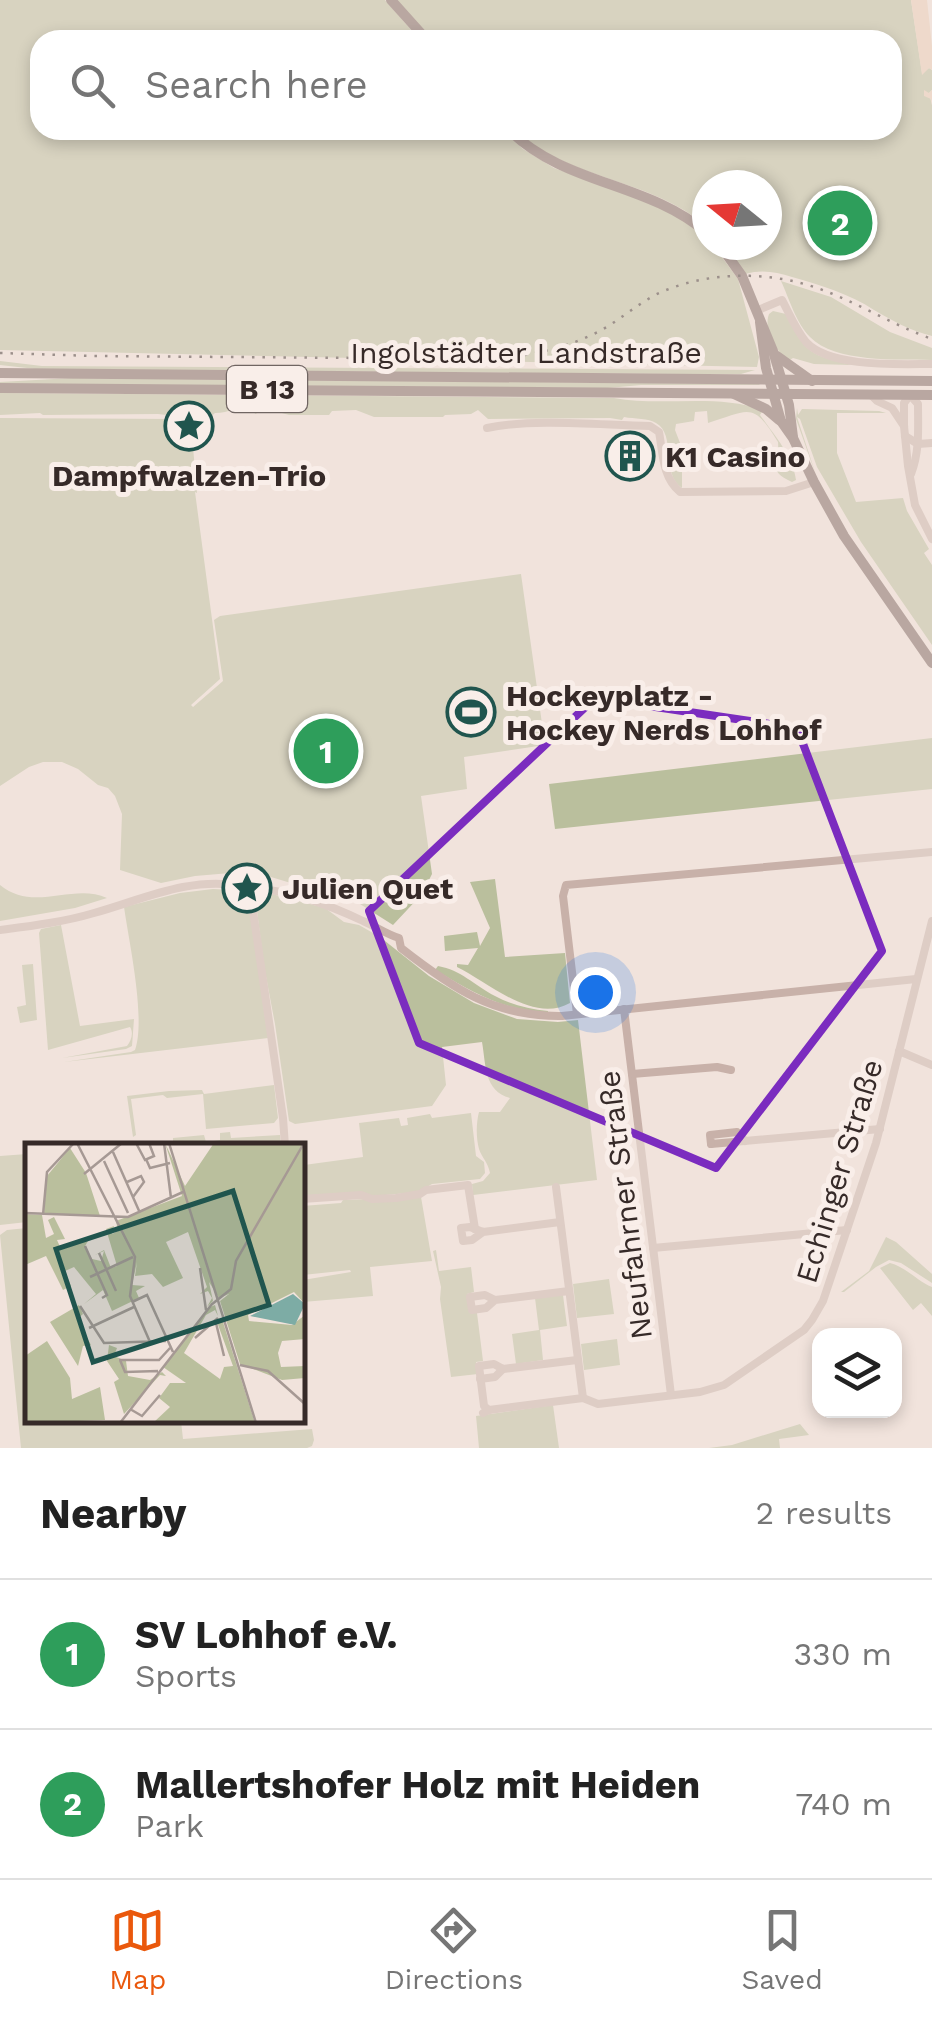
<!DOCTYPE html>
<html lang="en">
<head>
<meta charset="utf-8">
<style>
  :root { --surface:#fff; --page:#f6f6f6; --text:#222; --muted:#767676; --line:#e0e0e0; --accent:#ea580c }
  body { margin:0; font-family:"Work Sans",sans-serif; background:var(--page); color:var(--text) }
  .controls { position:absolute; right:30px; bottom:30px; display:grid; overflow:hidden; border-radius:20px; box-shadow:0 5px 15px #0003 }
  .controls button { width:90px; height:90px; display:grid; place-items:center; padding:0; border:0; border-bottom:2px solid var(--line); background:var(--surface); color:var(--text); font:50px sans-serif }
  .compass { position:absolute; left:692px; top:170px; width:90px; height:90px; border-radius:50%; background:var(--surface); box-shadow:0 5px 15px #0003; rotate:288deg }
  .you { position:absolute; left:595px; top:992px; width:35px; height:35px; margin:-25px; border:8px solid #fff; border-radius:50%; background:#1a73e8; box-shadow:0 0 0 15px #1a73e833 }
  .badge { display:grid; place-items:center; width:65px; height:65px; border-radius:50%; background:var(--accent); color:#fff; font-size:32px; font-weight:700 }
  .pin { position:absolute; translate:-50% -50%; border:5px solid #fff; box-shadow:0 2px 10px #0006 }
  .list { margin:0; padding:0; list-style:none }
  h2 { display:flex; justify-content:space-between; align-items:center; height:130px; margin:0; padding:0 40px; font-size:42px }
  h2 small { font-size:32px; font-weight:400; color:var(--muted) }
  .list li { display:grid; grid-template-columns:65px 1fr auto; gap:30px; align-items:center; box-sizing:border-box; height:150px; padding:0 40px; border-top:2px solid var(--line) }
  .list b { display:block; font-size:38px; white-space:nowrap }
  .list p { margin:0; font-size:32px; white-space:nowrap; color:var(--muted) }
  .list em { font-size:32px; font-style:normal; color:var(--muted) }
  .icon { flex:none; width:55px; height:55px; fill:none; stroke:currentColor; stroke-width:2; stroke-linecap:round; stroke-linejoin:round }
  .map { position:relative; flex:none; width:932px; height:1448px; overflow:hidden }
  .search { position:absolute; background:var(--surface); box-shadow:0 5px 15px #0003; left:30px; right:30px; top:30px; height:110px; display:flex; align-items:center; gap:25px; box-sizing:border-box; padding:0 35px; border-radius:30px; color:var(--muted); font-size:38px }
  .sheet { height:430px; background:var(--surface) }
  nav { display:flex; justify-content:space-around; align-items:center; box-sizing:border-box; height:140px; border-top:2px solid var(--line); background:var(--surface); font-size:28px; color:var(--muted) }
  nav a { display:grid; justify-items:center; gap:5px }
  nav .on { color:var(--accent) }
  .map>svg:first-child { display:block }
</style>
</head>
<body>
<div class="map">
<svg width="932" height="1448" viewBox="0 0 932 1448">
  <rect width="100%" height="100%" fill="#f1e3dc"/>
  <g fill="#babf9d">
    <path d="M0 0H385L420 40H40V130H502L523 149 554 168 654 204 679 217 704 236 707 239V245H713L738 279 759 357 757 367 0 350Z"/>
    <path d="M395 0H911L922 73 929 68 932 70V90L929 93 932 105V336C911 331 891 320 874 310 850 294 820 285 792 277 776 272 762 269 745 274L725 245H767V185H707V227C652 178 569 181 515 130H892V40H431Z"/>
    <path d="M781 281 831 297 890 332 932 348V360C898 359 835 363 810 337 796 323 789 298 781 281Z"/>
    <path d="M773 311 786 314C804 352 811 356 852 365L814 364 793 358 788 361C776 350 763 330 769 314Z"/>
    <path d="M0 361 42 366 755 370 741 374H676L36 369 0 365Z"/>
    <path d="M72 378 759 384 760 385H641L608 388 0 384V382Z"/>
    <path d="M0 393 614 398C663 407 716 393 763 410L760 415C774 435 793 456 796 480L792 482C765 471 780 461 778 442 753 401 750 410 708 423L707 411 695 412 694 421 676 424 675 430 682 448V488C660 473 677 435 656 423 649 418 634 419 624 417L622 420 610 418 488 419 478 410 471 414 445 415 443 417H374L356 410 332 411 329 415H289L267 409 255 414 253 406C239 406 229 413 215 413L202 425 175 416 158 414 43 415 40 413 0 415Z"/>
    <path d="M797 408 798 415 802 409 879 411 886 413H837V453L856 502 903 498 907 511 929 549 924 553 932 565V645L861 542 817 467 800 419 797 417 816 475 796 419Z"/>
    <path d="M0 418 176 419 191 424 197 493 195 492 220 679 191 705 193 707 223 681 214 620 220 616 521 574 545 745 464 757 467 789 421 796 432 874 422 894 393 925 360 904 271 877 242 872 195 876 161 883 120 870 122 814 115 796 108 788 98 785 78 769 62 762H43L29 767 0 786Z"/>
    <path d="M932 738V789L555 829 549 784Z"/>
    <path d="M495 879 505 957 565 953 570 1003C533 1024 488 982 457 967V964L468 965 478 948 445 951 444 936 477 932 480 946 490 928 470 882Z"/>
    <path d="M0 885C34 913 73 882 107 898L75 908 0 921Z"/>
    <path d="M213 889 232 890 249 904 268 1038 64 1062 131 1052 135 1050C146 1019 129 942 124 907L180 893Z"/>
    <path d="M272 894 325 908 344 922 359 925 380 937 429 976 474 1003 517 1019 558 1022 578 1020 597 1180 473 1195 472 1184 483 1181 490 1173C488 1162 482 1158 479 1149 476 1138 476 1123 479 1112H500L510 1098C484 1091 486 1065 482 1042L442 1047 446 1085 432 1106 295 1124 289 1121 275 1024 264 966 256 903 260 897Z"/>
    <path d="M61 925 80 1026 134 1019 132 1046 126 1049 62 1058 127 1046C131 1041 134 1033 130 1027L48 1050 39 933 41 929Z"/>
    <path d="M33 964 37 1020 20 1023 17 1007 26 1005 22 965Z"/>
    <path d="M438 966C461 970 474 985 495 996 512 1005 529 1009 548 1011V1013C500 1009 476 994 435 970Z"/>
    <path d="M274 1085 278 1118 274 1123 206 1129 203 1094 167 1098 163 1095 131 1099 136 1135 133 1137 127 1096 169 1091 202 1090 204 1094Z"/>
    <path d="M471 1113 476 1156 484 1162 485 1173 480 1179 432 1184 418 1192 375 1196 303 1197 302 1157 304 1165 363 1157 359 1123 399 1118 401 1126 408 1125 407 1118 430 1114 432 1118Z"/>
    <path d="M230 1132 231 1138 280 1135 281 1145 203 1146V1143L173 1145V1138L204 1135 206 1142 220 1140V1133Z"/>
    <path d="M27 1154V1222L0 1225V1156Z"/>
    <path d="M421 1197 432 1261 370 1267 373 1296 303 1302V1280L351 1272 350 1270 303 1275 302 1206 341 1203 343 1200Z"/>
    <path d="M27 1228 28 1420 181 1421 183 1439 312 1429 314 1440 312 1446 307 1448H21L0 1235 7 1230Z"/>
    <path d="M886 1237 896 1242 932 1274V1283L901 1263 889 1260 876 1267 844 1292H841L869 1271Z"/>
    <path d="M436 1250 439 1271 471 1267 474 1292 467 1294 470 1313H477L483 1361 476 1362 478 1374 451 1377 440 1299 441 1287 433 1251Z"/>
    <path d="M890 1263C906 1267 917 1281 932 1287V1316L921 1303 913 1310 880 1268Z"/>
    <path d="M609 1279 614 1314 577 1318 573 1284Z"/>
    <path d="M563 1295 567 1326 540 1330 543 1360 516 1364 512 1334 539 1330 535 1298Z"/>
    <path d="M617 1339 620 1365 584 1370 581 1344Z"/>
    <path d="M553 1405 559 1448H479L476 1416Z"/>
    <path d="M800 1424 809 1435 779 1439 780 1448H709L732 1445Z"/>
  </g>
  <path fill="#eacdb5" d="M911 0H927L932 46V105L931 99 924 96V90L929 93 932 90V70L929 68 922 75Z"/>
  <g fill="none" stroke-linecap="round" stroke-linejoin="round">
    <g stroke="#c8b1a9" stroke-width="8">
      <path d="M756 311 782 300C789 313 796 330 806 342 830 368 899 364 932 364"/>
      <path d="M871 395 877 401 892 408 904 426"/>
      <path d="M910 395 904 403V426L908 466 915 505 932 539"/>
      <path d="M910 395 918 404C918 428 920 451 911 474"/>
      <path d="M487 428C536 418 599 425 650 426L659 432C663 453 662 477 680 492L786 491 814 482"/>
      <path d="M905 436 918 444 932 443"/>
      <path d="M251 897 283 1118 285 1146"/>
      <path d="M0 930C31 926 64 922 94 913 141 900 190 876 241 886L244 882 250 880 256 883 258 889C294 891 331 906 363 921 375 926 386 934 399 938L401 948C452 988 494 1017 562 1016L916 979"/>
      <path d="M624 1009 671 1395"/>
      <path d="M577 1014 563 896 566 885 932 852"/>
      <path d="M899 1051 932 1065"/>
      <path d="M632 1074 717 1067 731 1070"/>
      <path d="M711 1144 880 1129"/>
      <path d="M711 1144 710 1135 737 1132 745 1141"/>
      <path d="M556 1187 583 1398"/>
      <path d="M302 1199 361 1195 372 1199 396 1198 420 1194 426 1190 468 1185 475 1229"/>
      <path d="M483 1232 472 1240 463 1241 461 1228 470 1227 483 1232 560 1222"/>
      <path d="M653 1248 847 1230"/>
      <path d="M495 1300 486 1308 472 1310 470 1297 485 1295 495 1300 569 1291"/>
      <path d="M480 1379 495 1377 503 1369"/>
      <path d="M489 1410 484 1406 479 1366 494 1364 503 1369 577 1360"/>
      <path d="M483 1413 489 1410 583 1398 598 1404 700 1392 724 1385 804 1330 812 1320 823 1301 876 1143 932 921"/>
    </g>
    <g stroke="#775e5a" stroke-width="10">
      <path d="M391 0 427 40"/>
      <path d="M509 130C566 186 646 181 707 233"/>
      <path d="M720 245 742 276 773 351 789 405 793 437"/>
      <path d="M760 322 766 368 781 421 793 438 814 482 844 536 932 663"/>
      <path d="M777 356 812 381"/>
      <path d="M0 373 932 381"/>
      <path d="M0 388 932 395"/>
      <path d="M734 394 766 409 779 420"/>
    </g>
    <path stroke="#362a28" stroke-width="2.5" stroke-dasharray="2.5 8" stroke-linecap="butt" d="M0 353 93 356 501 359C540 353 576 346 610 325 625 315 639 304 655 295 704 271 768 270 820 289 858 303 893 325 932 339"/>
  </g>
  <path d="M0 0H932V1448H0ZM595 698 797 728 882 951 716 1168 419 1043 369 911Z" fill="#f1e3dc" fill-opacity=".55" fill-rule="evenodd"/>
  <path fill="none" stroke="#7b2cbf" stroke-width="8" stroke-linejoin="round" d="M595 698 797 728 882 951 716 1168 419 1043 369 911Z"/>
  <defs>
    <g id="sight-ring" transform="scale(2.5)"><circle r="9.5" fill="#f9eee9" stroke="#20554e" stroke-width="1.5"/><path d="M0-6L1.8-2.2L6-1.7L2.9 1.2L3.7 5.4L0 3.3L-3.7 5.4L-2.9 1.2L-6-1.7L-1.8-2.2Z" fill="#20554e"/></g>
    <g id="building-ring" transform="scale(2.5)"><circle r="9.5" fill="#f9eee9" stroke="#20554e" stroke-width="1.5"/><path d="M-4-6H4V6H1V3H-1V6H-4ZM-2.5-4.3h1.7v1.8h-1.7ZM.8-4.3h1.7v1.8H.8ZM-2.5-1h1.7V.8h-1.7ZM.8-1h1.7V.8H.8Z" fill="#20554e"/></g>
    <g id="stadium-ring" transform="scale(2.5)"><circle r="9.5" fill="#f9eee9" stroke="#20554e" stroke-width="1.5"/><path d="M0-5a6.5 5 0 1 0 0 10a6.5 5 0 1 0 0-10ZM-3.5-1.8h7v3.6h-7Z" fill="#20554e"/></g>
  </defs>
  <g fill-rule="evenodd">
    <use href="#sight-ring" x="189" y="426"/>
    <use href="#building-ring" x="630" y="456"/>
    <use href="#stadium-ring" x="471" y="712"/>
    <use href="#sight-ring" x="247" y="888"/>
  </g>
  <g text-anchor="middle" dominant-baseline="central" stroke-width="10" stroke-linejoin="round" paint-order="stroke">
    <rect fill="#f9eee9" stroke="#706562" stroke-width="2.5" x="227" y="366" width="80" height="46" rx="8"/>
    <g font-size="28" font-weight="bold" fill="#362a28">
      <text x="267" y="389">B 13</text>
    </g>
    <g font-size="30" fill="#362a28" stroke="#f9eee9">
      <text x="526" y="352">Ingolstädter Landstraße</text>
      <text transform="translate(839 1171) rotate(-73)">Echinger Straße</text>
      <text transform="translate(625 1205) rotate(-97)">Neufahrner Straße</text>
    </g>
    <g font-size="30" font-weight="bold" fill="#362a28" stroke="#f9eee9" text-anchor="start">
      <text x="665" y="456">K1 Casino</text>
      <text x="189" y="475" text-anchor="middle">Dampfwalzen-Trio</text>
      <text x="506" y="695">Hockeyplatz -<tspan x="506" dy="34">Hockey Nerds Lohhof</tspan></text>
      <text x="282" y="888">Julien Quet</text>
    </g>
  </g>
  <g transform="translate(25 1143)">
    <rect width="280" height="280" fill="#f1e3dc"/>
    <path d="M140 0 160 43 189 0H280V161L269 149 223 172 224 178 267 182 280 172V196L257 198 253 210 256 224 280 223V235L257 237 215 221 195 158 204 151 194 155 184 139 188 158 182 164 187 155 183 148 175 151 182 144 163 89 141 99 158 135 138 144 127 131 110 133 112 119 107 142 120 143 111 148 114 155 87 168 78 147 59 161 71 151 49 124 40 128 46 143 38 147 21 113 0 122V71L17 72 21 95 29 91 23 77 29 74 40 96 32 97 36 106 66 93 60 103 67 116 76 118 79 108 70 112 79 107 86 125 92 123 81 86 89 83 87 91 93 88 91 78 157 53ZM45 5 61 30 75 73 19 70 22 33ZM54 162 58 171 52 176 66 202 58 203 53 223 25 179ZM190 162 193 173 190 167 181 172 159 210 195 236 199 224 208 223 192 179 197 176 230 280H128L145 264 134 255 145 240H161L138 224 183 165ZM22 198 45 235 47 256 75 244 80 277 0 280V213ZM84 202 92 205 89 213 101 218 103 233 125 237 137 229 141 233 135 232 99 271 89 239 94 236 82 218Z" fill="#babf9d"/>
    <path d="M268 151 280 161 270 182 225 173Z" fill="#7daca5"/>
    <path fill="none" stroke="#a69994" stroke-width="2.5" d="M52 0 110 114 105 153 125 199M111 0 120 17 129 13 124 0M139 0 146 55M144 0 231 280M88 9 115 70M121 16 125 25 145 20M79 18 103 70M59 31 97 0M102 39 116 33 119 39 108 54M0 70 103 74 158 49M18 72 22 29 49 0M60 103 82 152 77 155M74 110 91 148M175 125 181 167M65 134 108 114M107 159 122 152 148 209M186 162 206 146 211 118 279 0M55 163 79 200 141 198M190 176 199 213M64 185 109 164M170 195 193 175M94 217H134L145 205M95 217 100 229 133 228M215 222 243 228 280 261M105 266 117 273 135 252M95 280 187 161"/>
    <path fill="#20554e" fill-opacity="0.15" stroke="#20554e" stroke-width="5" d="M208 48 244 162 68 219 31 106Z"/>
    <rect width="280" height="280" fill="none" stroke="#362a28" stroke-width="5"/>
  </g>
</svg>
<div class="controls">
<button><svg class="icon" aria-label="layers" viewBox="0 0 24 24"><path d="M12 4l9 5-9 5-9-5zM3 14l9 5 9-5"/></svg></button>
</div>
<svg class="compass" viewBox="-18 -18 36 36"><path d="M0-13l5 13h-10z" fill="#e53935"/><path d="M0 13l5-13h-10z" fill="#767676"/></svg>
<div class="you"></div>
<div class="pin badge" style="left:326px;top:751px;background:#2e9e5b">1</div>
<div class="pin badge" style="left:840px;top:223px;background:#2e9e5b">2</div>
<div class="search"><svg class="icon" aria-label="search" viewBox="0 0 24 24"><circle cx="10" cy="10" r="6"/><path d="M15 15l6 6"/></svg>Search here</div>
</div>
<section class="sheet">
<h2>Nearby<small>2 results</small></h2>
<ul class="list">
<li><span class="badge" style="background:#2e9e5b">1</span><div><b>SV Lohhof e.V.</b><p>Sports</p></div><em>330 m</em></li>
<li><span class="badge" style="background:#2e9e5b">2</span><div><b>Mallertshofer Holz mit Heiden</b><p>Park</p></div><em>740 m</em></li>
</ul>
</section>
<nav>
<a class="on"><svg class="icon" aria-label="map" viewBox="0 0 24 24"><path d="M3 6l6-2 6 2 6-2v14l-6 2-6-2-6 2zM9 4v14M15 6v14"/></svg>Map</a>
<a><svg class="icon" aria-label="directions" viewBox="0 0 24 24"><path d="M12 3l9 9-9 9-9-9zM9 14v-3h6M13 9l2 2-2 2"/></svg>Directions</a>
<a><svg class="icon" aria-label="saved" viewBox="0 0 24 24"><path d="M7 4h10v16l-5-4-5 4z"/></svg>Saved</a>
</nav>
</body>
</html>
